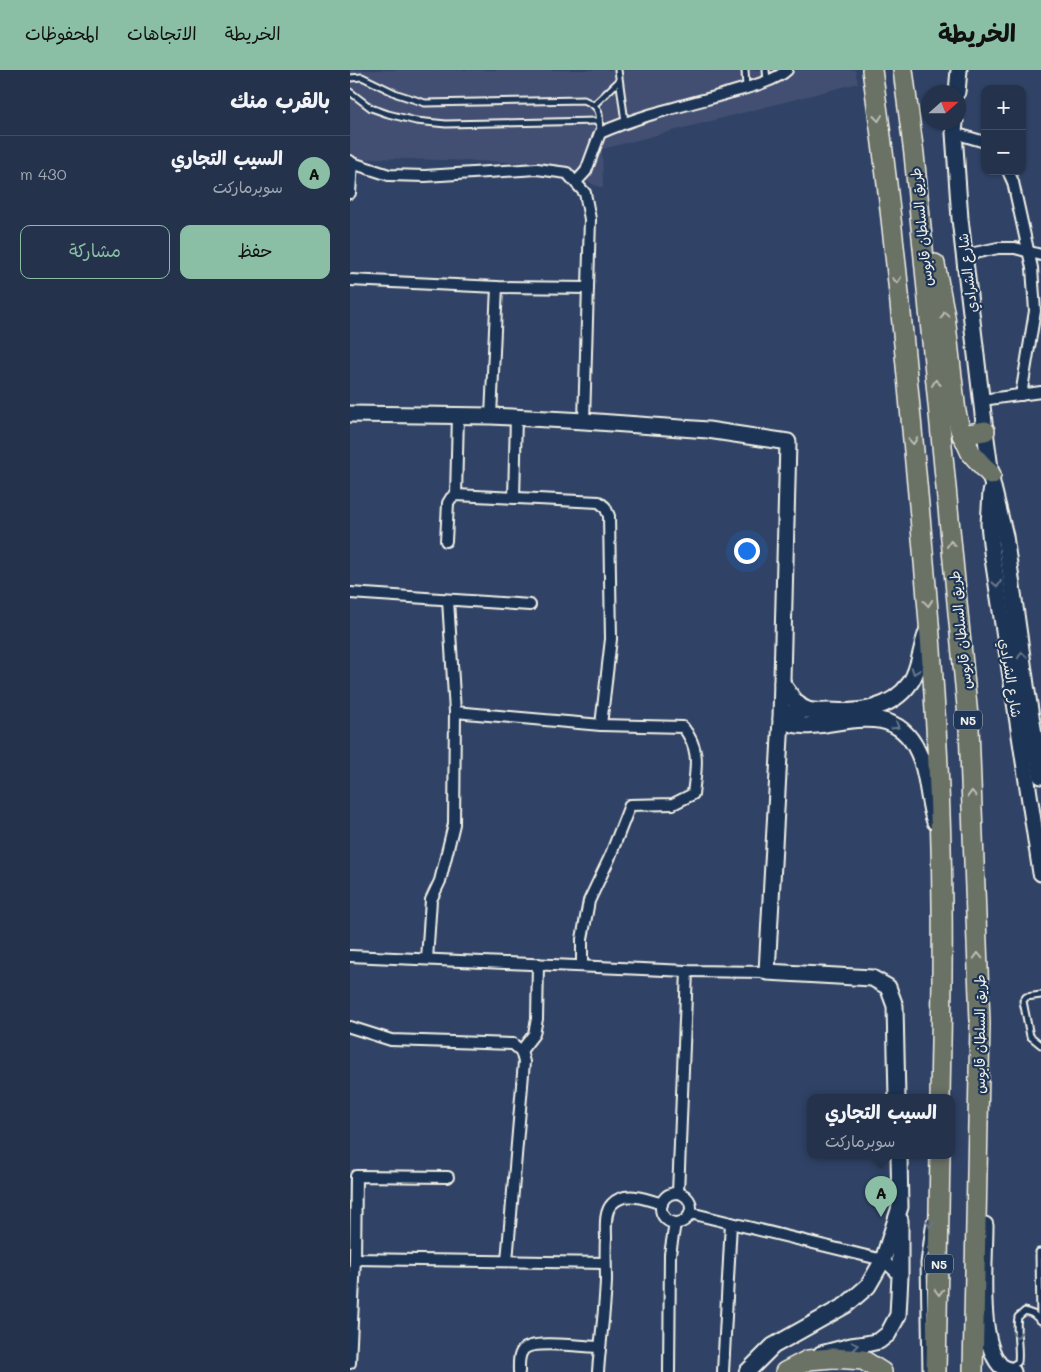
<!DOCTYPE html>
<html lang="ar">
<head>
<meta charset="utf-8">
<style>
  :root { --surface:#24324c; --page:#2c3a53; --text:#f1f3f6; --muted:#a3aab5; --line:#414d64; --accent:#8abfa5 }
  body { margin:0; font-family:Mali,"Playpen Sans Arabic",sans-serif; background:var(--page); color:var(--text); direction:rtl }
  .controls { position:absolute; right:15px; top:15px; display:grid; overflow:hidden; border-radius:10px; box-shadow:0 1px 4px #0004 }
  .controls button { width:45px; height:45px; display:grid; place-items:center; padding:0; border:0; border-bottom:1px solid var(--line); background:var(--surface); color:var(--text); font:25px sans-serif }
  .compass { position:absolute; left:571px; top:15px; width:45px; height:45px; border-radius:50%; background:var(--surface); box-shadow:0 1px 4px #0004; rotate:69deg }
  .you { position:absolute; left:396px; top:480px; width:18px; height:18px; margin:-12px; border:4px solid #fff; border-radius:50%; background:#1a73e8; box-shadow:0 0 0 8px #1a73e833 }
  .badge { display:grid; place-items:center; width:32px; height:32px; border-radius:50%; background:var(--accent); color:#111; font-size:16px; font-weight:700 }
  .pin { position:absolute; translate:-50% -41px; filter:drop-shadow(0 1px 2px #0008) }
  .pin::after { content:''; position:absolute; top:26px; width:18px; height:15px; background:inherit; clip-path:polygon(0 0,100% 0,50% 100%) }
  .popup { position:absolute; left:457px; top:1024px; width:148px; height:65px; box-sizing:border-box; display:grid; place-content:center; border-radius:10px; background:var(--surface); filter:drop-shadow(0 1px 4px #0005); font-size:16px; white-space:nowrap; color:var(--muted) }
  .popup b { font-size:19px; color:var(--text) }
  .popup::after { content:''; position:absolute; left:50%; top:100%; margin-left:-10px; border:10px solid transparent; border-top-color:var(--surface) }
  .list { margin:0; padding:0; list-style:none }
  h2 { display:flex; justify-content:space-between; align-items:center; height:65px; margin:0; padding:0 20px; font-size:21px }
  h2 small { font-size:16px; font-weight:400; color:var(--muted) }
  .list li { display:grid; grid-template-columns:32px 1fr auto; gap:15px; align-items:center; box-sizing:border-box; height:75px; padding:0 20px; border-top:1px solid var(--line) }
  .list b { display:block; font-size:19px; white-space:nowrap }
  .list p { margin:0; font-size:16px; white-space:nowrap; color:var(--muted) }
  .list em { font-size:16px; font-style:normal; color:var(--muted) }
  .actions { display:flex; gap:10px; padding:15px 20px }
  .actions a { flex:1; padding:11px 0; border:1px solid var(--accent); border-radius:10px; text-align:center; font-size:18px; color:var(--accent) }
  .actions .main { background:var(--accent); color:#111 }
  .map { position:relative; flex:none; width:691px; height:1302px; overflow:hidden; direction:ltr }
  header { display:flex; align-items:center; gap:30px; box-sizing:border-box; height:70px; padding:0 25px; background:var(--accent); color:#111 }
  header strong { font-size:24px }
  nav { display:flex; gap:28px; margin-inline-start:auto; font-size:18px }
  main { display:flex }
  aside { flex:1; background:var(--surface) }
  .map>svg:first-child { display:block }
</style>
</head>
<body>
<header>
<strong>الخريطة</strong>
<nav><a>الخريطة</a><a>الاتجاهات</a><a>المحفوظات</a></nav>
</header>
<main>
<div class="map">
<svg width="691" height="1302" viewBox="0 0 691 1302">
  <rect width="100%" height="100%" fill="#304366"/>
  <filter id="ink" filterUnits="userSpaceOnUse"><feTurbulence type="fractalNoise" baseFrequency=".02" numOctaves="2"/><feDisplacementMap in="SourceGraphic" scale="10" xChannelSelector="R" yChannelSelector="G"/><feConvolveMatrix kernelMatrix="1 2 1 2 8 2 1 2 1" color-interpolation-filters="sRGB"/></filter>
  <g filter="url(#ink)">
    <path fill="#425072" d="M0 0H505L508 13 252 79 253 118 190 93 25 88 0 92Z"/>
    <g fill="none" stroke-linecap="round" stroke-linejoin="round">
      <g stroke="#f4f1e8" stroke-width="9">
        <g id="lane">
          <path d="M268 0 275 52"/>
          <path d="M395 0 396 18"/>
          <path d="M416 0 417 11"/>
          <path d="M0 8 12 7 47 24 75 33 234 30C254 39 248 44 250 63"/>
          <path d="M0 22 21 38 38 44 66 51 96 54 248 51"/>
          <path d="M244 35 269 11"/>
          <path d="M691 925 676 927 673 931 680 966 691 975"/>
          <path d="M690 1250 689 1182H691"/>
          <path d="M661 1296 668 1292C670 1277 665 1262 668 1247L675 1241 683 1244 691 1251"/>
          <path d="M576 1302 574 1193 580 1151"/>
        </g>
      </g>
      <g stroke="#f4f1e8" stroke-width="14">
        <g id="street">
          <path d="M604 63 635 72"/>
          <path d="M0 91 2 93 39 105 75 106 187 99 217 103 235 123 240 149 234 351"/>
          <path d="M658 101 663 112 682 198 685 241 671 325"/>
          <path d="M226 112 236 101 250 63C289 46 331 36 372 25 388 20 425 12 437 0"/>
          <path d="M0 123 2 93"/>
          <path d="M615 185 648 178H665L691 185"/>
          <path d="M0 210 147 217 238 218"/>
          <path d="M632 330 691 322"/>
          <path d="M141 346 147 217"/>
          <path d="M106 425 108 345"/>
          <path d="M164 428 166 347"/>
          <path d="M96 471 98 433 101 428 106 425 249 432 255 437 259 446 261 569 251 655"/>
          <path d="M0 523 180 535"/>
          <path d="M105 642 251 655 333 657C351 680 346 697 343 724L323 734 280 735 259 789 239 831 232 869V896"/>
          <path d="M0 886 337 901 417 902"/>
          <path d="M77 889 81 830 90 811 104 754 105 642 98 530"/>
          <path d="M0 957 41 970 163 974 171 981 174 992 157 1191"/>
          <path d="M171 981 184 964 187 949 188 894"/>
          <path d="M98 1107 6 1106 5 1189 255 1193"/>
          <path d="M328 1123 337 901"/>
          <circle cx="326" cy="1138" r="15"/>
          <path d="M340 1143 533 1190 550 1206"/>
          <path d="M0 1293 5 1189"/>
          <path d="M169 1302C169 1294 168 1286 173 1280 182 1269 235 1277 250 1277"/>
          <path d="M248 1302C250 1272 255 1241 256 1210 256 1196 255 1182 256 1168 256 1158 254 1142 262 1134 275 1120 297 1129 312 1134"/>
          <path d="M319 1302 320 1184 325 1153"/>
          <path d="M373 1302 381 1153"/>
        </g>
      </g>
      <g stroke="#f4f1e8" stroke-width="19">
        <g id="secondary">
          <path d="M607 22 609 0"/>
          <path d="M605 52 604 63 610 149 635 361 642 413 655 466 677 622 691 706"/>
          <path d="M0 344 141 346 234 351 358 360 438 372 431 649 417 902 522 908 538 917 545 936 547 1028"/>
          <path d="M641 422 639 454 642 482 691 803"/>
          <path d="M432 613C439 622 446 637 458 640 464 642 471 641 477 641 508 643 541 640 560 613 570 599 571 575 578 559"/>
          <path d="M457 640 437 644 431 649C445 658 460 656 475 654 513 648 549 640 568 682 579 704 577 730 585 752"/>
          <path d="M635 1155C635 1189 627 1269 650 1295 653 1298 659 1300 663 1302"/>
          <path d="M471 1284 501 1276 516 1274 529 1271 538 1264 548 1245 550 1206V1150"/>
          <path d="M397 1302 423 1276 496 1235 518 1216 533 1190 550 1137 549 1086"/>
        </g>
      </g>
      <g stroke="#f4f1e8" stroke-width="22">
        <g id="highway">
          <path d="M522 0C541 130 553 261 565 392 579 540 591 688 592 836 593 900 591 964 590 1028"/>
          <path d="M553 0 564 84 619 657 630 953 623 1302"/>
          <path d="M585 194 595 246 606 342 610 359 621 383 641 405"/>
          <path d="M612 365 635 361"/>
          <path d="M435 1302 458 1290 483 1288 513 1290 532 1302"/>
          <path d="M586 1302 590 1086"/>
        </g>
      </g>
      <use href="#lane" stroke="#1d3557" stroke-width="5"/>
      <use href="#street" stroke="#1d3557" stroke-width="10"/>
      <use href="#secondary" stroke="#1d3557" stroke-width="15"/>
      <use href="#highway" stroke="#6a7165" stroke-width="19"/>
    </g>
    <defs><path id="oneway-chevron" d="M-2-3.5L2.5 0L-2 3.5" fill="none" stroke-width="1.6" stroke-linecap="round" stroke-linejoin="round" transform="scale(1.25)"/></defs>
    <g stroke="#bdbeb4">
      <use href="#oneway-chevron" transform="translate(528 48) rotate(83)"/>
      <use href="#oneway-chevron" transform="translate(547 210) rotate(84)"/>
      <use href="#oneway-chevron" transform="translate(595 245) rotate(-99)"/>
      <use href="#oneway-chevron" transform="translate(586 313) rotate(-96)"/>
      <use href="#oneway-chevron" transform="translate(563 371) rotate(85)"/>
      <use href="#oneway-chevron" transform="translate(601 474) rotate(-96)"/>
      <use href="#oneway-chevron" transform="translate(578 533) rotate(85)"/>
      <use href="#oneway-chevron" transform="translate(622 724) rotate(-92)"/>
      <use href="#oneway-chevron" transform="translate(628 886) rotate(-92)"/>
      <use href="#oneway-chevron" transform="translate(589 1222) rotate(90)"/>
    </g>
    <g stroke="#68778a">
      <use href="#oneway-chevron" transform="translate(647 514) rotate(81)"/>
      <use href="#oneway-chevron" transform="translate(672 585) rotate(-98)"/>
      <use href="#oneway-chevron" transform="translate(565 601) rotate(110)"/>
      <use href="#oneway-chevron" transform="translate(546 656) rotate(31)"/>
      <use href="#oneway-chevron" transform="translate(580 1154) rotate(98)"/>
      <use href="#oneway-chevron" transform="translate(667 1265) rotate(88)"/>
      <use href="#oneway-chevron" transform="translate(505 1276) rotate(-8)"/>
    </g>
  </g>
  <g text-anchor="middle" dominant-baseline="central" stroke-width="4.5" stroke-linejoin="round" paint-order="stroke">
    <g fill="#1d3557" stroke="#b4b9bc" stroke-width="1">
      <rect x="604" y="640.5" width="28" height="19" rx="4"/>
      <rect x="575" y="1184.5" width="28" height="19" rx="4"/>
    </g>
    <g font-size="12" font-weight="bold" fill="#f4f1e8">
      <text x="618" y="650">N5</text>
      <text x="589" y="1194">N5</text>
    </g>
    <g font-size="14" fill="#f4f1e8" stroke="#1d3557">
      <text transform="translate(571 157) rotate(-96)">طريق السلطان قابوس</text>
      <text transform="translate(617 203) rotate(-97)">شارع الشرادي</text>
      <text transform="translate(610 560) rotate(-96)">طريق السلطان قابوس</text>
      <text transform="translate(661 608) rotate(81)">شارع الشرادي</text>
      <text transform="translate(629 964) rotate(-90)">طريق السلطان قابوس</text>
    </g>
  </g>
</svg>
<div class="controls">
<button>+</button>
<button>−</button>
</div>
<svg class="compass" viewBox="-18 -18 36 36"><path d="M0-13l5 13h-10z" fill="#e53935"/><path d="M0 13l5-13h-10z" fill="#a3aab5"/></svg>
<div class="you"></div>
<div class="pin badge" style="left:531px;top:1147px">A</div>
<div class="popup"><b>السيب التجاري</b>سوبرماركت</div>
</div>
<aside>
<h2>بالقرب منك<small></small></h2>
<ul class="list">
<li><span class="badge">A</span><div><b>السيب التجاري</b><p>سوبرماركت</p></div><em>430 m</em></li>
</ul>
<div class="actions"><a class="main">حفظ</a><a>مشاركة</a></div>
</aside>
</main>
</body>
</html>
